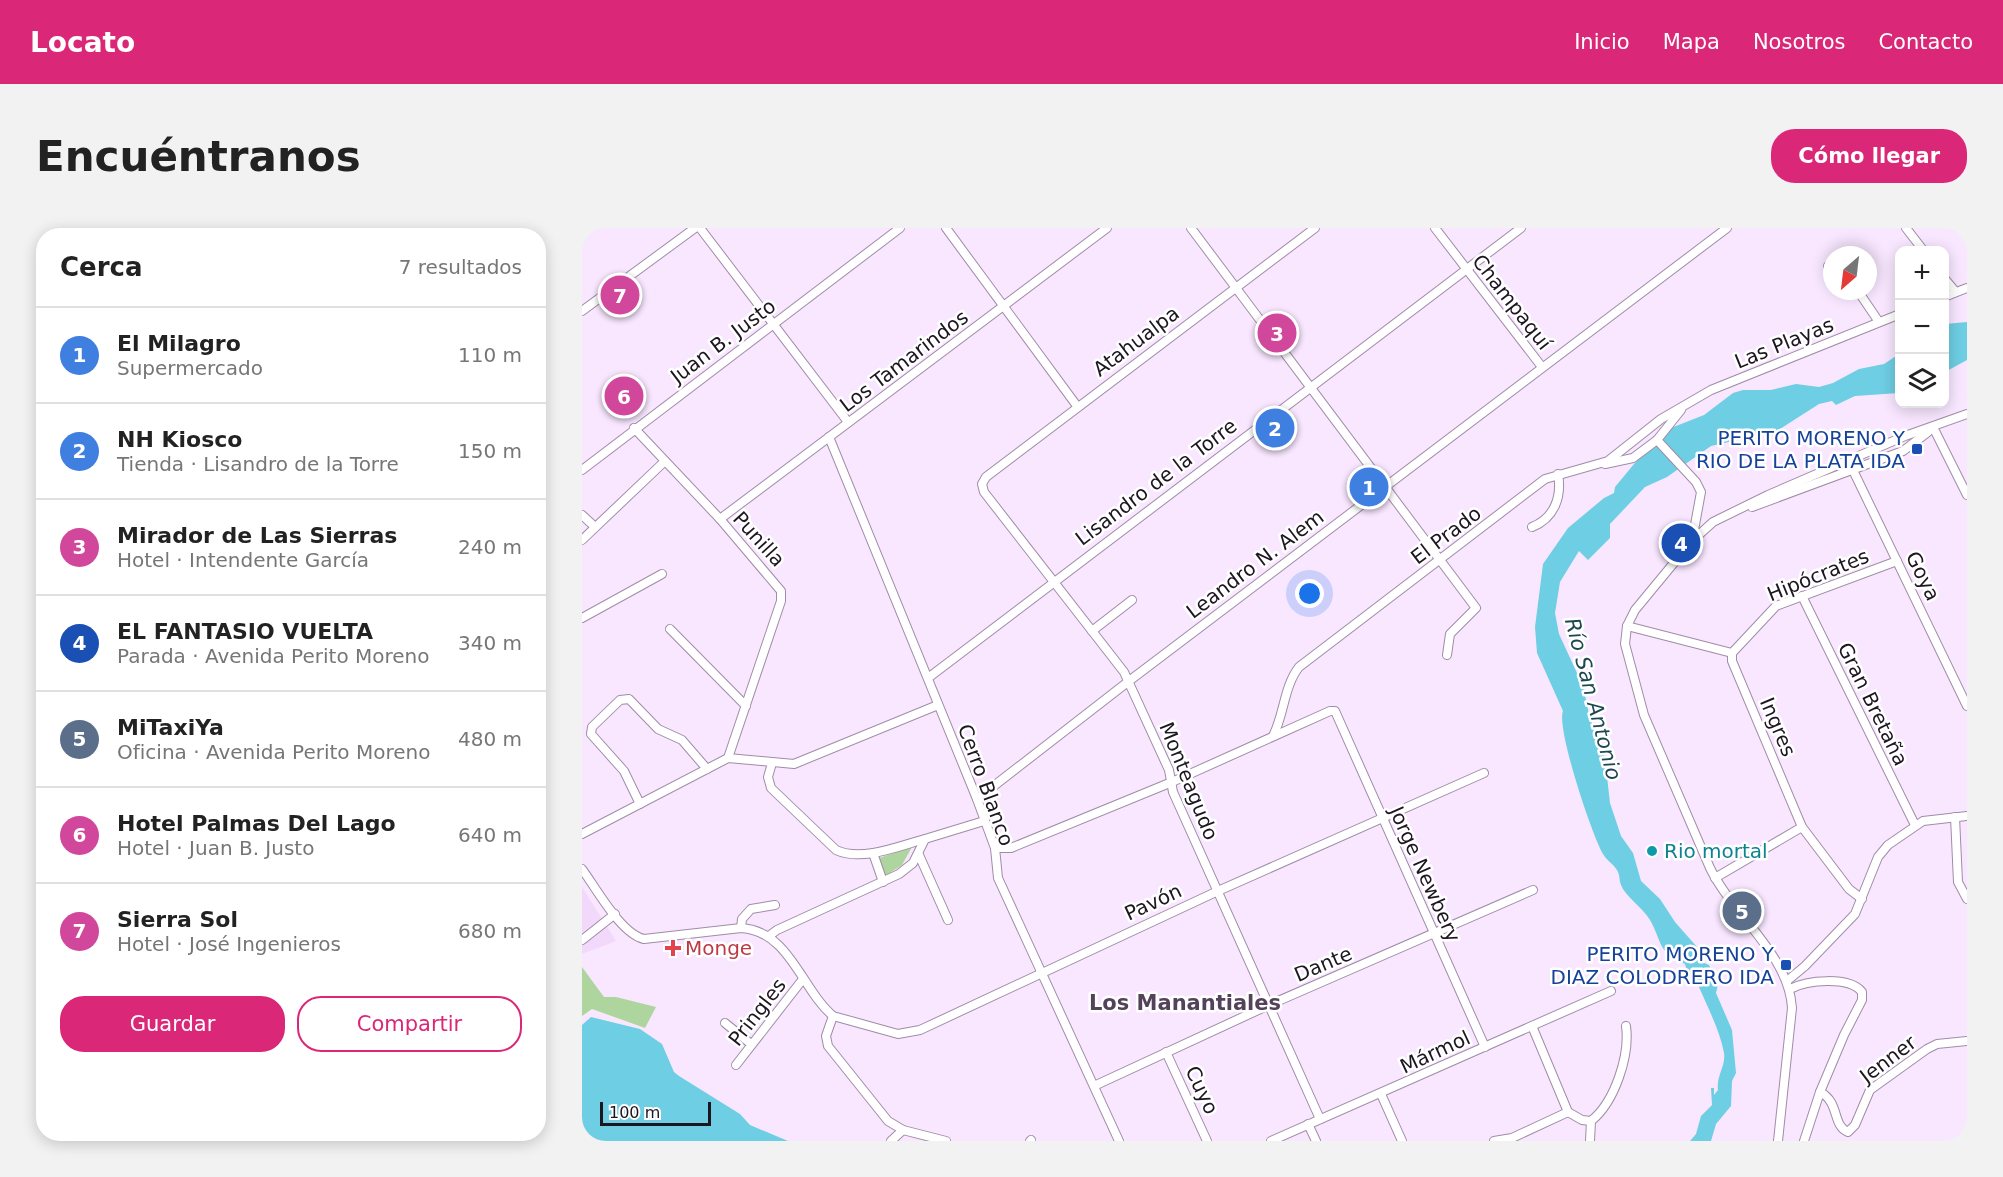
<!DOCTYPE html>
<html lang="es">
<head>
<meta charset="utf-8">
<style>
  :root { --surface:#fff; --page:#f2f2f2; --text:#222; --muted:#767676; --line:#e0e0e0; --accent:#db2777 }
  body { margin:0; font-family:"DejaVu Sans",sans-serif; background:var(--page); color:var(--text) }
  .controls { position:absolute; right:18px; top:18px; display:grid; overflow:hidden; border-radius:12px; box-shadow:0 3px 15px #0003 }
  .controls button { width:54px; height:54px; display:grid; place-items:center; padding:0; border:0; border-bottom:2px solid var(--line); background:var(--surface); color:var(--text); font:30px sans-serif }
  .compass { position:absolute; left:1241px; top:18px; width:54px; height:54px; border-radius:50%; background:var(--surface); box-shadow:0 3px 15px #0003; rotate:208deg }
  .scale { position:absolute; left:18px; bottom:15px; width:111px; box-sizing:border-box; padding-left:6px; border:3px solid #1d151f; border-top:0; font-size:16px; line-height:21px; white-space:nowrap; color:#1d151f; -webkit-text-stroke:4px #fff; paint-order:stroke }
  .you { position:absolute; left:728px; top:366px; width:21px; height:21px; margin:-15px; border:4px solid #fff; border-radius:50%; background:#1a73e8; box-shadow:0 0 0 9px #1a73e833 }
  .badge { display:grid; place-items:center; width:39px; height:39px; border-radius:50%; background:var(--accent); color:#fff; font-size:20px; font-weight:700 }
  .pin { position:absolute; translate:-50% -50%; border:3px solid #fff; box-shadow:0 2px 6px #0006 }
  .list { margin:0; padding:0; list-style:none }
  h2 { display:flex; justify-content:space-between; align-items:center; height:78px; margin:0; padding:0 24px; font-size:26px }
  h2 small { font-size:20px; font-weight:400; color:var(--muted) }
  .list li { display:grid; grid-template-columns:39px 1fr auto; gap:18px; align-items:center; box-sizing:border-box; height:96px; padding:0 24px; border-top:2px solid var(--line) }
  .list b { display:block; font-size:22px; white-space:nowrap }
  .list p { margin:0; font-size:20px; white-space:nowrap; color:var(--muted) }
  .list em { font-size:20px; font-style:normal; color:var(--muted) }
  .actions { display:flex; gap:12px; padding:18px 24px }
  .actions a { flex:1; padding:14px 0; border:2px solid var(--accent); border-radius:24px; text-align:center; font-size:21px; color:var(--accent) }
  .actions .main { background:var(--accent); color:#fff }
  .icon { flex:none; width:33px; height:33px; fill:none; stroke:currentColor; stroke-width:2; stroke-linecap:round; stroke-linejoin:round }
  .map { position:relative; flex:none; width:1385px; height:913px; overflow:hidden; border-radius:24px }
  header { display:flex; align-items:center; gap:36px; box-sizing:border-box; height:84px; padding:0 30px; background:var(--accent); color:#fff }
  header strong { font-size:28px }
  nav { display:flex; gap:33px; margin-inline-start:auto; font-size:21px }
  .intro { display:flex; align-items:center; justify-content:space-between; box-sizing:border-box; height:144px; padding:0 36px }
  h1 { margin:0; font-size:42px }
  .button { padding:15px 27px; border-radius:24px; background:var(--accent); color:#fff; font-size:21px; font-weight:700 }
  main { display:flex; gap:36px; padding:0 36px }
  aside { flex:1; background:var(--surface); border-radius:24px; box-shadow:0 3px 15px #0003 }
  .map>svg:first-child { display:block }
</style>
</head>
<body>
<header>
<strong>Locato</strong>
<nav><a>Inicio</a><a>Mapa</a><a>Nosotros</a><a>Contacto</a></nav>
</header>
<div class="intro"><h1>Encuéntranos</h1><a class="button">Cómo llegar</a></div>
<main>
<aside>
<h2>Cerca<small>7 resultados</small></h2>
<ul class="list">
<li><span class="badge" style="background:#3f7fe0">1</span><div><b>El Milagro</b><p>Supermercado</p></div><em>110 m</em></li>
<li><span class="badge" style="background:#3f7fe0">2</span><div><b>NH Kiosco</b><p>Tienda · Lisandro de la Torre</p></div><em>150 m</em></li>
<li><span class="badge" style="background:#d1479c">3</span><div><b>Mirador de Las Sierras</b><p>Hotel · Intendente García</p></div><em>240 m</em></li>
<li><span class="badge" style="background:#1a4fb4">4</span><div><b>EL FANTASIO VUELTA</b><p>Parada · Avenida Perito Moreno</p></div><em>340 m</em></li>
<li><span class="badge" style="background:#5c6f8a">5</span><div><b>MiTaxiYa</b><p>Oficina · Avenida Perito Moreno</p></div><em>480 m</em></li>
<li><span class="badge" style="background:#d1479c">6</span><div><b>Hotel Palmas Del Lago</b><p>Hotel · Juan B. Justo</p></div><em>640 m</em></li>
<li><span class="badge" style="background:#d1479c">7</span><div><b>Sierra Sol</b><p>Hotel · José Ingenieros</p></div><em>680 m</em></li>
</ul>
<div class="actions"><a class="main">Guardar</a><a>Compartir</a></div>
</aside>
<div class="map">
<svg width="1385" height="913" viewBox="0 0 1385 913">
  <rect width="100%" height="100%" fill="#f8e7ff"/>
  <path fill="#f2d8fb" d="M0 659 34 713 0 726Z"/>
  <g fill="#afd59e">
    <path d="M330 619 320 637 303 648 297 630Z"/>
    <path d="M0 739 22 769H34L74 779 63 800 10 781 0 788Z"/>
  </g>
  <g fill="#6ecee3">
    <path d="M1385 94V132L1363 144V96Z"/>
    <path d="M1317 126V165L1273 168 1254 177 1250 173 1237 176 1195 203 1129 218 1085 249 1063 259 1028 296V310L1006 332 997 323 978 354 973 385 977 406 1001 458 1007 486 1023 531 1028 575 1039 608 1051 625 1059 653 1078 671 1093 694 1115 719 1120 734 1127 737 1136 757 1134 765 1150 802 1154 845 1150 853 1149 878 1134 896 1129 913H1108L1114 906 1119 888 1130 877 1129 860H1132V867L1136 862C1134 848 1144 838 1142 825 1138 803 1126 780 1117 759 1113 750 1106 749 1103 736 1076 726 1080 713 1068 692 1061 680 1043 668 1039 657 1037 653 1038 648 1036 644 1033 637 1025 633 1021 626 1010 607 974 500 981 483L955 425 953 399 961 336 986 300 1022 270 1032 265 1033 259 1052 236 1089 200 1122 187 1151 165 1161 162H1189L1214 156 1237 159 1251 155 1277 141 1302 136Z"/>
    <path d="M9 789 58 801 80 816 92 844 97 848 158 886 168 897 206 913H0V797Z"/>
  </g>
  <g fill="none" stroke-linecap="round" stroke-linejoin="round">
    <g stroke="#a08ca7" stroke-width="10">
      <g id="street">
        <path d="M118 0 266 194"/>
        <path d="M364 0 495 178"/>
        <path d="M609 0 894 380 868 406 865 427"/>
        <path d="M733 0 404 249 400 256 402 264 542 444 587 542 591 564 738 891"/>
        <path d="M853 0 960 139"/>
        <path d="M1324 0 1341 22"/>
        <path d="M1246 38 1250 40"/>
        <path d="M1362 50 1373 63"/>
        <path d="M1276 63 1297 94"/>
        <path d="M1362 69 1385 60"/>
        <path d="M0 83 113 0"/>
        <path d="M1099 182 1075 212 1114 254 1119 264 1110 313"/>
        <path d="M1351 199 1385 267"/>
        <path d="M52 200 138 291 199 363V373L146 530"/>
        <path d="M247 209 395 571 413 620 416 650 537 913"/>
        <path d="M1267 234 1385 478"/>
        <path d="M1023 236 1051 230 1075 212"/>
        <path d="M0 242 318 0"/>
        <path d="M1170 279 1321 223 1346 204"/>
        <path d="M0 287 13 299"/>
        <path d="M138 291 525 0"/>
        <path d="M950 299C973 290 980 268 976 246"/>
        <path d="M0 312 83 233"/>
        <path d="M1220 368 1333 597"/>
        <path d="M0 390 80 346"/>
        <path d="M1045 398 1150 425"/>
        <path d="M88 401 164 478"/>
        <path d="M510 403 550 372"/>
        <path d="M1150 425V433L1220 599 1267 661 1280 671"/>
        <path d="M1150 425 1194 378 1315 333"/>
        <path d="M346 450 939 0"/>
        <path d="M691 508C702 487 702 458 717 439L963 251 1026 233 1079 191 1129 162 1318 86"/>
        <path d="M190 535 186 549 189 560 254 622C280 634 317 618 343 611"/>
        <path d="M395 571 547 453 1145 0"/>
        <path d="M58 576 42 543 9 506 10 499 38 472 47 471 76 501 100 512 125 541"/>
        <path d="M1373 589 1376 654 1385 671"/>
        <path d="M0 606 146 530 212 536 356 477"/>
        <path d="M413 620H429L590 554 748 483H753L903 819"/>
        <path d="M291 625 301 654"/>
        <path d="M337 627 366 692"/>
        <path d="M0 641C14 660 39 706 62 711L159 700C208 703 219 761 251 788L244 808 246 818 306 893 321 902 364 913"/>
        <path d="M1133 650 1220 599"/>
        <path d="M159 700 160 691 169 681 193 677"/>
        <path d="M187 708 195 702 317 646 331 635 343 611 402 593"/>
        <path d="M0 712 33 686"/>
        <path d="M1205 753 1223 738 1273 686 1296 629 1306 617 1341 593 1385 588"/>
        <path d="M1208 761C1225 752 1267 748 1280 764V772L1262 807 1238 864"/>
        <path d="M251 788 316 806 338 802 636 663 902 545"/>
        <path d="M143 795 169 816"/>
        <path d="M950 798 986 884"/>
        <path d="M584 824 625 913"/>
        <path d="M154 837 221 751"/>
        <path d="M512 858 687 777 951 662"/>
        <path d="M799 866 820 913"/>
        <path d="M726 896 734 913"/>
        <path d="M309 913 321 902"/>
        <path d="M448 913 449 912"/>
        <path d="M689 913 1029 763"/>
        <path d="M912 913 930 910 986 884 1000 892 1009 893C1033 874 1048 827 1044 798"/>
        <path d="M1008 913 1009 893"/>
        <path d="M1196 913 1210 780C1207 727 1151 687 1128 640L1062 487 1043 416 1045 398 1053 382 1110 313 1131 294 1186 267 1323 208 1385 186"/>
        <path d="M1222 913 1238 864C1258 874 1250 898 1266 904L1273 897 1288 862 1345 821 1355 816 1385 813"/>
      </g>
    </g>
    <use href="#street" stroke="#fff" stroke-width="8"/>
  </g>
  <g fill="#1a4fb4" stroke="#fff" stroke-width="2">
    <rect x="1329" y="215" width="12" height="12" rx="3"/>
    <rect x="1198" y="731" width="12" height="12" rx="3"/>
  </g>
  <circle fill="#0f9aa8" stroke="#fff" stroke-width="2" cx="1070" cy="623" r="6"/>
  <path fill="#e0444e" stroke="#fff" stroke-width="2" d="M88 711h6v6h6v6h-6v6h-6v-6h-6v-6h6z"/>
  <g text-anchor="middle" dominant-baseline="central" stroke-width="5" stroke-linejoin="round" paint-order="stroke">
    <g font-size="20" fill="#1d151f" stroke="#fff">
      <text transform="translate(930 74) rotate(52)">Champaquí</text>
      <text transform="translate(141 113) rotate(-37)">Juan B. Justo</text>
      <text transform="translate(554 113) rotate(-37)">Atahualpa</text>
      <text transform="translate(1202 115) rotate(-22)">Las Playas</text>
      <text transform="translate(322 133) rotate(-37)">Los Tamarindos</text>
      <text transform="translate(574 254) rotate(-37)">Lisandro de la Torre</text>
      <text transform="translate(864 307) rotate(-37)">El Prado</text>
      <text transform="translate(177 311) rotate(48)">Punilla</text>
      <text transform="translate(673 336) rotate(-37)">Leandro N. Alem</text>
      <text transform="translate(1236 347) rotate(-22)">Hipócrates</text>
      <text transform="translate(1341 348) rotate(64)">Goya</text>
      <text transform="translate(1291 476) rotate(64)">Gran Bretaña</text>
      <text transform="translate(1196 499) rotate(67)">Ingres</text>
      <text transform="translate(607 553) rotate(68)">Monteagudo</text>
      <text transform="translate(404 557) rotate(70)">Cerro Blanco</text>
      <text transform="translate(843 646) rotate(66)">Jorge Newbery</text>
      <text transform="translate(571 674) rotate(-25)">Pavón</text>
      <text transform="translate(741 736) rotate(-23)">Dante</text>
      <text transform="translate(175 784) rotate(-52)">Pringles</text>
      <text transform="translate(853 824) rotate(-25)">Mármol</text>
      <text transform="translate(1306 831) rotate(-37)">Jenner</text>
      <text transform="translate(620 862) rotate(65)">Cuyo</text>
    </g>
    <g font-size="20" fill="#164399" stroke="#fff" text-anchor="end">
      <text x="1323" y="210">PERITO MORENO Y<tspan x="1323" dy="23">RIO DE LA PLATA IDA</tspan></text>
      <text x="1192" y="726">PERITO MORENO Y<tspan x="1192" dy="23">DIAZ COLODRERO IDA</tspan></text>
    </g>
    <g font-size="20" fill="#0d838f" stroke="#fff" text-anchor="start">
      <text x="1082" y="623">Rio mortal</text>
    </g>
    <g font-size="20" fill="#be3a42" stroke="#fff" text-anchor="start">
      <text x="103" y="720">Monge</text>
    </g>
    <g font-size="21" font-style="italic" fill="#1d4851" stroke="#fff">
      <text transform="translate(1011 471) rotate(75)">Río San Antonio</text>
    </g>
    <g font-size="21" font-weight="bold" fill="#53425a" stroke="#fff">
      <text x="603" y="775">Los Manantiales</text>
    </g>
  </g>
</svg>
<div class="controls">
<button>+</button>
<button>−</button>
<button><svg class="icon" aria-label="layers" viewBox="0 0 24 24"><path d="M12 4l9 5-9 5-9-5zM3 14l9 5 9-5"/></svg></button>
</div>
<svg class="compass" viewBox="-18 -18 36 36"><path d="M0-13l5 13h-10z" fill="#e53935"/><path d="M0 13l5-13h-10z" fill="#767676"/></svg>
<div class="scale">100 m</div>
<div class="you"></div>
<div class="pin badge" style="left:787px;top:259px;background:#3f7fe0">1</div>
<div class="pin badge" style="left:693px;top:200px;background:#3f7fe0">2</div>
<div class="pin badge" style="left:695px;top:105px;background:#d1479c">3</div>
<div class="pin badge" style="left:1099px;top:315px;background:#1a4fb4">4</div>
<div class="pin badge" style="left:1160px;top:683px;background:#5c6f8a">5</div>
<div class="pin badge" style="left:42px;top:168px;background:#d1479c">6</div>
<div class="pin badge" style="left:38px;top:67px;background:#d1479c">7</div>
</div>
</main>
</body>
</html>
